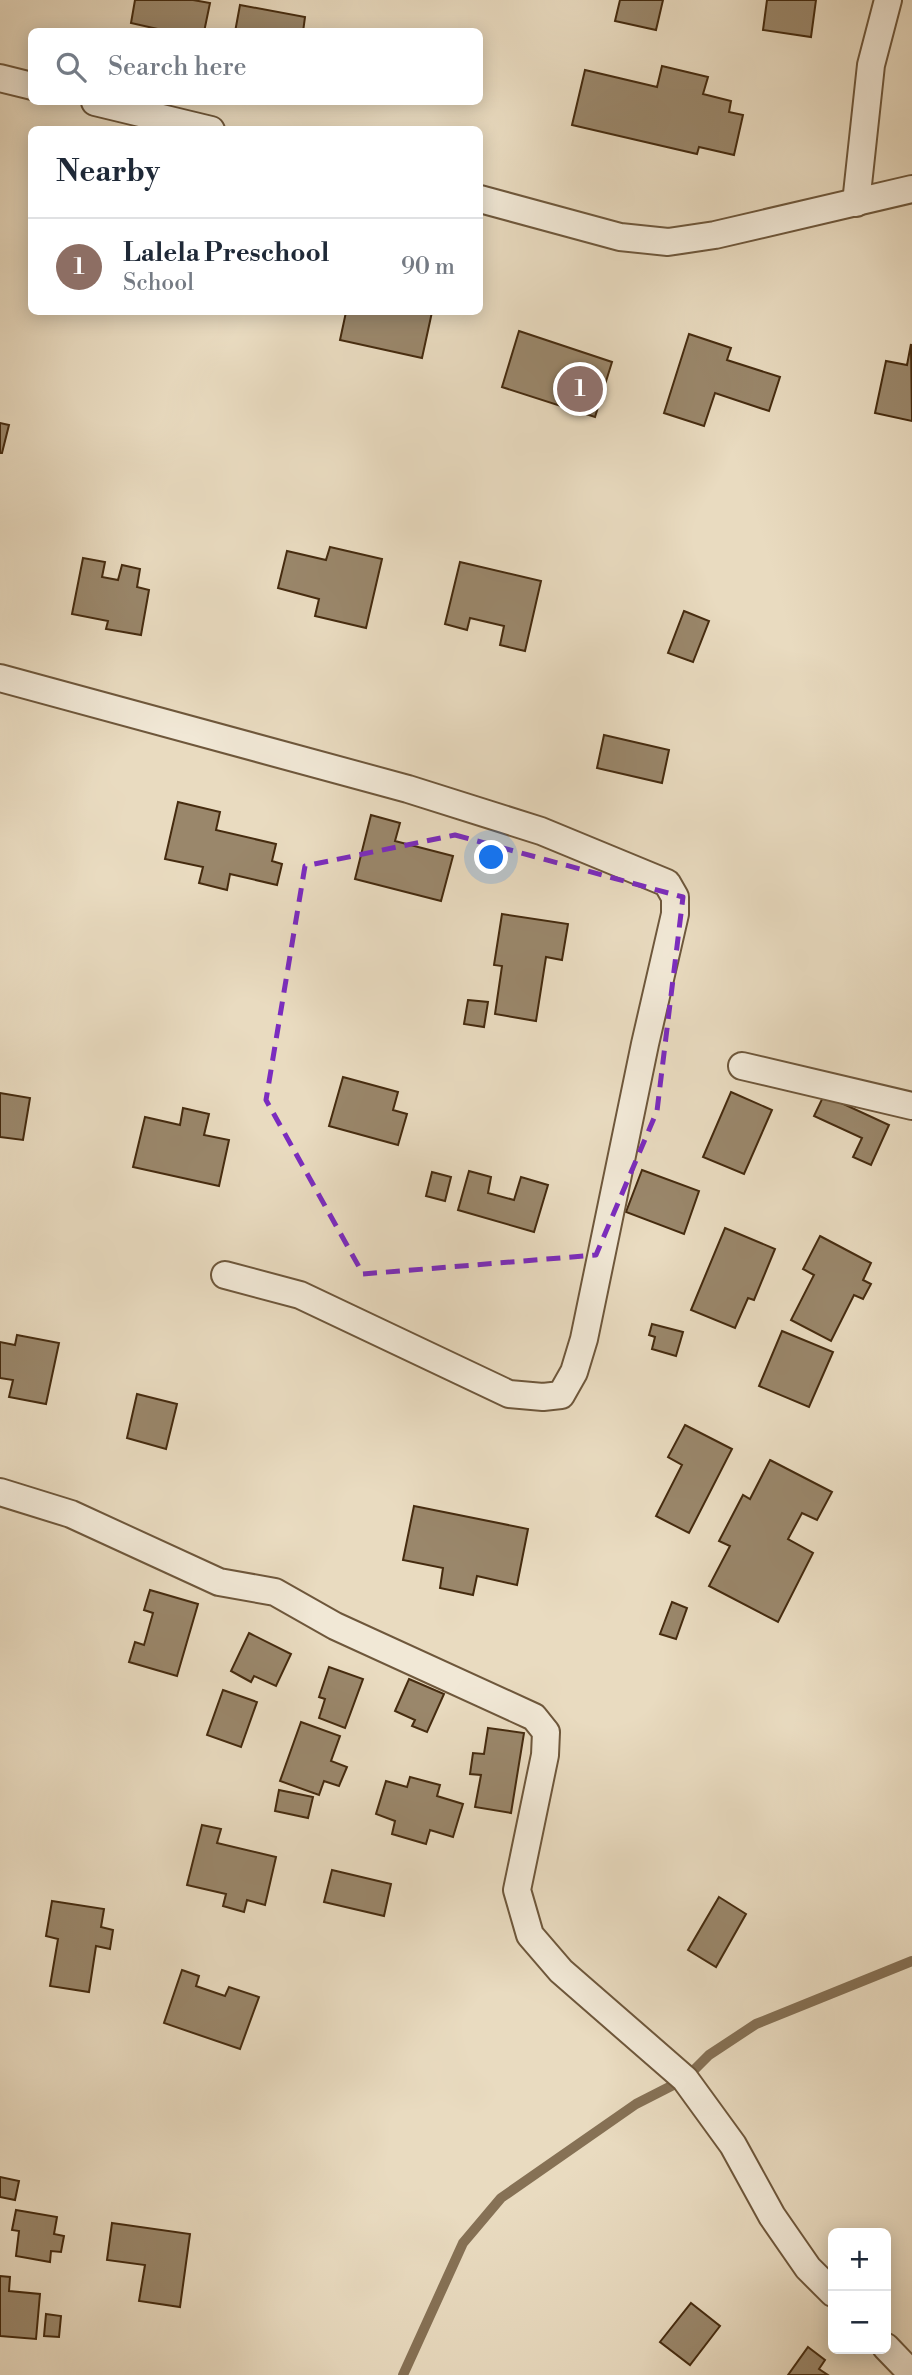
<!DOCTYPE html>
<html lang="en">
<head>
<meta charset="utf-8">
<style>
  :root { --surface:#fff; --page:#f2f2f3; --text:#1f2937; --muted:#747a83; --line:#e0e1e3; --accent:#ea580c }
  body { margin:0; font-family:"Libre Bodoni",serif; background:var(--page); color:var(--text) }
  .controls { position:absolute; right:21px; bottom:21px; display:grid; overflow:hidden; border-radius:10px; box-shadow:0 4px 18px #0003 }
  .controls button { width:63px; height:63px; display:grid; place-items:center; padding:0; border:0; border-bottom:2px solid var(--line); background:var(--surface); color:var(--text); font:35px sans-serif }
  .you { position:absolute; left:492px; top:858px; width:24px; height:24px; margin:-18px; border:5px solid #fff; border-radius:50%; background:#1a73e8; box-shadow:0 0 0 10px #1a73e833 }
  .badge { display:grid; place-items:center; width:46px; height:46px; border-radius:50%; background:var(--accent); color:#fff; font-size:23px; font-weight:700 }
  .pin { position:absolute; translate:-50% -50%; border:4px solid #fff; box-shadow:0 2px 7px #0006 }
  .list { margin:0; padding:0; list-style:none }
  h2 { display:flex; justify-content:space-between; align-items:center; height:91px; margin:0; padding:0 28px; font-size:30px }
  h2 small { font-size:23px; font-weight:400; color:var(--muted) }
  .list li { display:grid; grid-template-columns:46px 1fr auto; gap:21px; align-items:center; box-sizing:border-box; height:98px; padding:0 28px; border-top:2px solid var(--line) }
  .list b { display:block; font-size:26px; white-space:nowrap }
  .list p { margin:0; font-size:23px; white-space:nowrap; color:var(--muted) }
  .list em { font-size:23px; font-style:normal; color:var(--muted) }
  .icon { flex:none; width:38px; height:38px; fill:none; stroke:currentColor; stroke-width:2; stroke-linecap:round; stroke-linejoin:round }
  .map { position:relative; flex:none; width:912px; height:2375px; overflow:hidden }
  .search { position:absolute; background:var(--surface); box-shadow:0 4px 18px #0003; left:28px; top:28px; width:455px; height:77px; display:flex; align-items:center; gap:18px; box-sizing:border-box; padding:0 24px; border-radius:10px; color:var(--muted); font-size:26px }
  .panel { position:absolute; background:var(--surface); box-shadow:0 4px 18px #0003; left:28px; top:126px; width:455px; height:189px; border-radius:10px }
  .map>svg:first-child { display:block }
</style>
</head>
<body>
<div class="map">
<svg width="912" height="2375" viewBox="0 0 912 2375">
  <rect width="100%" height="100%" fill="#e9dbc0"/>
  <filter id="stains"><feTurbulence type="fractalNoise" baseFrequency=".00286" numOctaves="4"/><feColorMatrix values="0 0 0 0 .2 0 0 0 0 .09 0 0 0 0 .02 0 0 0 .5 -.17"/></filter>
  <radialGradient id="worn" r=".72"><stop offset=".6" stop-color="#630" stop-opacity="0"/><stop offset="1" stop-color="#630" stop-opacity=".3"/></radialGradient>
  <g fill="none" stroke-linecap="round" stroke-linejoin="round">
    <path stroke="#867155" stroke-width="10" d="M403 2375 463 2243 501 2198 636 2104 685 2079 709 2055 756 2024 912 1961"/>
  </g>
  <g fill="#9a876b" stroke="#452b0f" stroke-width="2">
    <path d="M135 0H193L210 3 204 32H171L131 23Z"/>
    <path d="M620 0H663L656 30 615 21Z"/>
    <path d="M767 0H816L811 37 763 30Z"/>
    <path d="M240 5 305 17 303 32H235Z"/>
    <path d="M662 66 708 77 703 94 731 101 729 112 743 115 734 155 699 147 697 154 572 125 585 70 657 87Z"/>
    <path d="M346 312H432L422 358 340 340Z"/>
    <path d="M519 331 612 362 595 417 502 387Z"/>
    <path d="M689 334 731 348 727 360 780 377 769 411 715 393 704 426 664 413Z"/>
    <path d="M911 344 912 421 875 413 886 361 907 365Z"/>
    <path d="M0 423 9 425 2 453H0Z"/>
    <path d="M330 547 382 559 366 628 315 616 319 599 278 588 287 551 326 560Z"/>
    <path d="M83 558 105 562 102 577 118 580 122 565 140 569 137 587 149 590 141 635 106 629 108 621 72 614Z"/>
    <path d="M460 562 541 581 525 651 500 645 504 626 470 618 467 630 445 624Z"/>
    <path d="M684 611 709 621 693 662 668 653Z"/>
    <path d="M604 735 669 750 662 783 597 768Z"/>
    <path d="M178 802 220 812 216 830 276 844 272 861 282 864 277 885 230 874 227 890 199 883 203 867 165 859Z"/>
    <path d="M371 815 400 823 395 841 453 856 441 901 355 879Z"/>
    <path d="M502 914 568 924 562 960 546 957 536 1021 495 1014 502 966 494 965Z"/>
    <path d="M468 1000 488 1002 484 1027 464 1024Z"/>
    <path d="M343 1077 398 1092 393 1110 407 1114 398 1145 329 1126Z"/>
    <path d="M731 1092 772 1110 744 1174 703 1157Z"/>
    <path d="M0 1093 30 1098 23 1140 0 1137Z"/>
    <path d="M824 1095 889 1125 871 1165 853 1157 862 1138 814 1116Z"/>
    <path d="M183 1108 209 1114 204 1135 229 1140 219 1186 133 1167 145 1117 180 1125Z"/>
    <path d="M642 1170 699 1191 684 1234 626 1212Z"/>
    <path d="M469 1171 491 1177 488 1193 514 1200 521 1177 548 1185 534 1232 458 1210Z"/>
    <path d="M432 1172 451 1177 445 1201 426 1196Z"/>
    <path d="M725 1228 775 1249 754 1300 748 1298 735 1328 691 1310Z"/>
    <path d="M820 1236 871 1263 863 1280 871 1284 863 1299 854 1295 831 1341 791 1320 814 1275 803 1269Z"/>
    <path d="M652 1324 683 1332 676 1356 652 1349 655 1337 649 1335Z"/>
    <path d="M782 1331 833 1352 809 1407 759 1386Z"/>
    <path d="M17 1335 59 1343 46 1404 9 1397 13 1380 0 1378V1342L15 1345Z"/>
    <path d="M137 1394 177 1404 166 1449 127 1438Z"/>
    <path d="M685 1425 732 1449 689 1533 656 1516 682 1465 668 1457Z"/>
    <path d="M770 1460 832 1492 817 1520 802 1513 788 1539 813 1553 778 1622 709 1586 730 1546 719 1541 743 1495 750 1499Z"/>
    <path d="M414 1506 528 1529 517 1585 477 1576 473 1595 440 1588 443 1568 403 1560Z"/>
    <path d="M150 1590 198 1604 177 1676 129 1662 135 1642 144 1645 153 1613 144 1610Z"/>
    <path d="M672 1602 687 1608 676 1639 660 1634Z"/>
    <path d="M249 1633 291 1654 276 1686 254 1676 251 1682 231 1671Z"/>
    <path d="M329 1667 363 1679 345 1728 319 1718 325 1699 319 1697Z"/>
    <path d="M409 1679 444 1694 427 1732 412 1726 415 1720 395 1711Z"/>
    <path d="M223 1690 257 1702 241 1747 207 1735Z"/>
    <path d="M301 1722 340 1736 331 1761 347 1767 339 1786 324 1781 319 1795 280 1781Z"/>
    <path d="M488 1728 524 1733 511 1813 475 1807 481 1775 470 1774 473 1753 484 1754Z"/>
    <path d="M410 1777 440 1785 437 1796 463 1804 453 1837 430 1830 426 1844 392 1834 395 1821 376 1814 386 1781 407 1787Z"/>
    <path d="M279 1790 313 1797 308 1818 275 1811Z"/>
    <path d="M202 1825 221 1829 217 1843 276 1857 265 1905 247 1900 244 1912 223 1906 226 1894 187 1885Z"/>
    <path d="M332 1870 391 1884 384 1916 324 1902Z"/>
    <path d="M719 1897 746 1914 716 1967 688 1950Z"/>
    <path d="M52 1901 104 1909 101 1927 113 1930 110 1949 96 1946 89 1992 50 1986 58 1939 46 1936Z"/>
    <path d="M182 1970 199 1976 196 1986 225 1996 229 1987 259 1997 240 2049 164 2023Z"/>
    <path d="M0 2177 19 2181 15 2200 0 2197Z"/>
    <path d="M16 2210 57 2217 54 2234 64 2236 61 2252 51 2251 50 2262 16 2256 19 2231 12 2230Z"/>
    <path d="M112 2223 190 2234 180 2307 139 2301 145 2265 107 2260Z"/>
    <path d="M0 2276 10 2277 9 2291 40 2294 36 2339 0 2336Z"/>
    <path d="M691 2303 720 2326 690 2365 660 2342Z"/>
    <path d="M46 2314 61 2316 59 2337 44 2336Z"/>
    <path d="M808 2347 825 2360 819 2369 828 2375H788Z"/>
  </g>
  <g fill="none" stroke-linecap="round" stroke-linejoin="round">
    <g stroke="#6e573b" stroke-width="30">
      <g id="street">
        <path d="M0 78 32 86"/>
        <path d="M95 102 211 130"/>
        <path d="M480 199 620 237 668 242 715 235 912 189"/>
        <path d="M856 203 871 65 888 0"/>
        <path d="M0 678 408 789 541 831 667 883 675 897V914L645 1044 584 1339 574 1372 561 1395 543 1397 509 1394 300 1295 225 1275"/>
        <path d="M742 1066 912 1106"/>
        <path d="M0 1492 71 1514 219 1582 275 1592 335 1626 534 1717 546 1732 545 1755 517 1890 530 1935 561 1971 685 2079 733 2145 772 2216 808 2268 833 2293"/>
        <path d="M886 2347 912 2374"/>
      </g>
    </g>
    <use href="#street" stroke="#f1e8d6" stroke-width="26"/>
  </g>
  <path fill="none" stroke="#7b2cbf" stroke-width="5" stroke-dasharray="14 9" stroke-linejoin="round" d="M455 835 683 897 657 1111 596 1255 363 1274 266 1100 305 866Z"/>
  <rect width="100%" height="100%" filter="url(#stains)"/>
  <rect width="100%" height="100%" fill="url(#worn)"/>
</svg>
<div class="controls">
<button>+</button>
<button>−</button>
</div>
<div class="you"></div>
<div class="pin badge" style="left:580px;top:389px;background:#8d6e63">1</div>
<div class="search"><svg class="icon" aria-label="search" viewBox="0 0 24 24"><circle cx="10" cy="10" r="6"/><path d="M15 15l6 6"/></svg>Search here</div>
<section class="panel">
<h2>Nearby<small></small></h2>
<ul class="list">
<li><span class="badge" style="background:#8d6e63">1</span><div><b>Lalela Preschool</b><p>School</p></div><em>90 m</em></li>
</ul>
</section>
</div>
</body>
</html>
